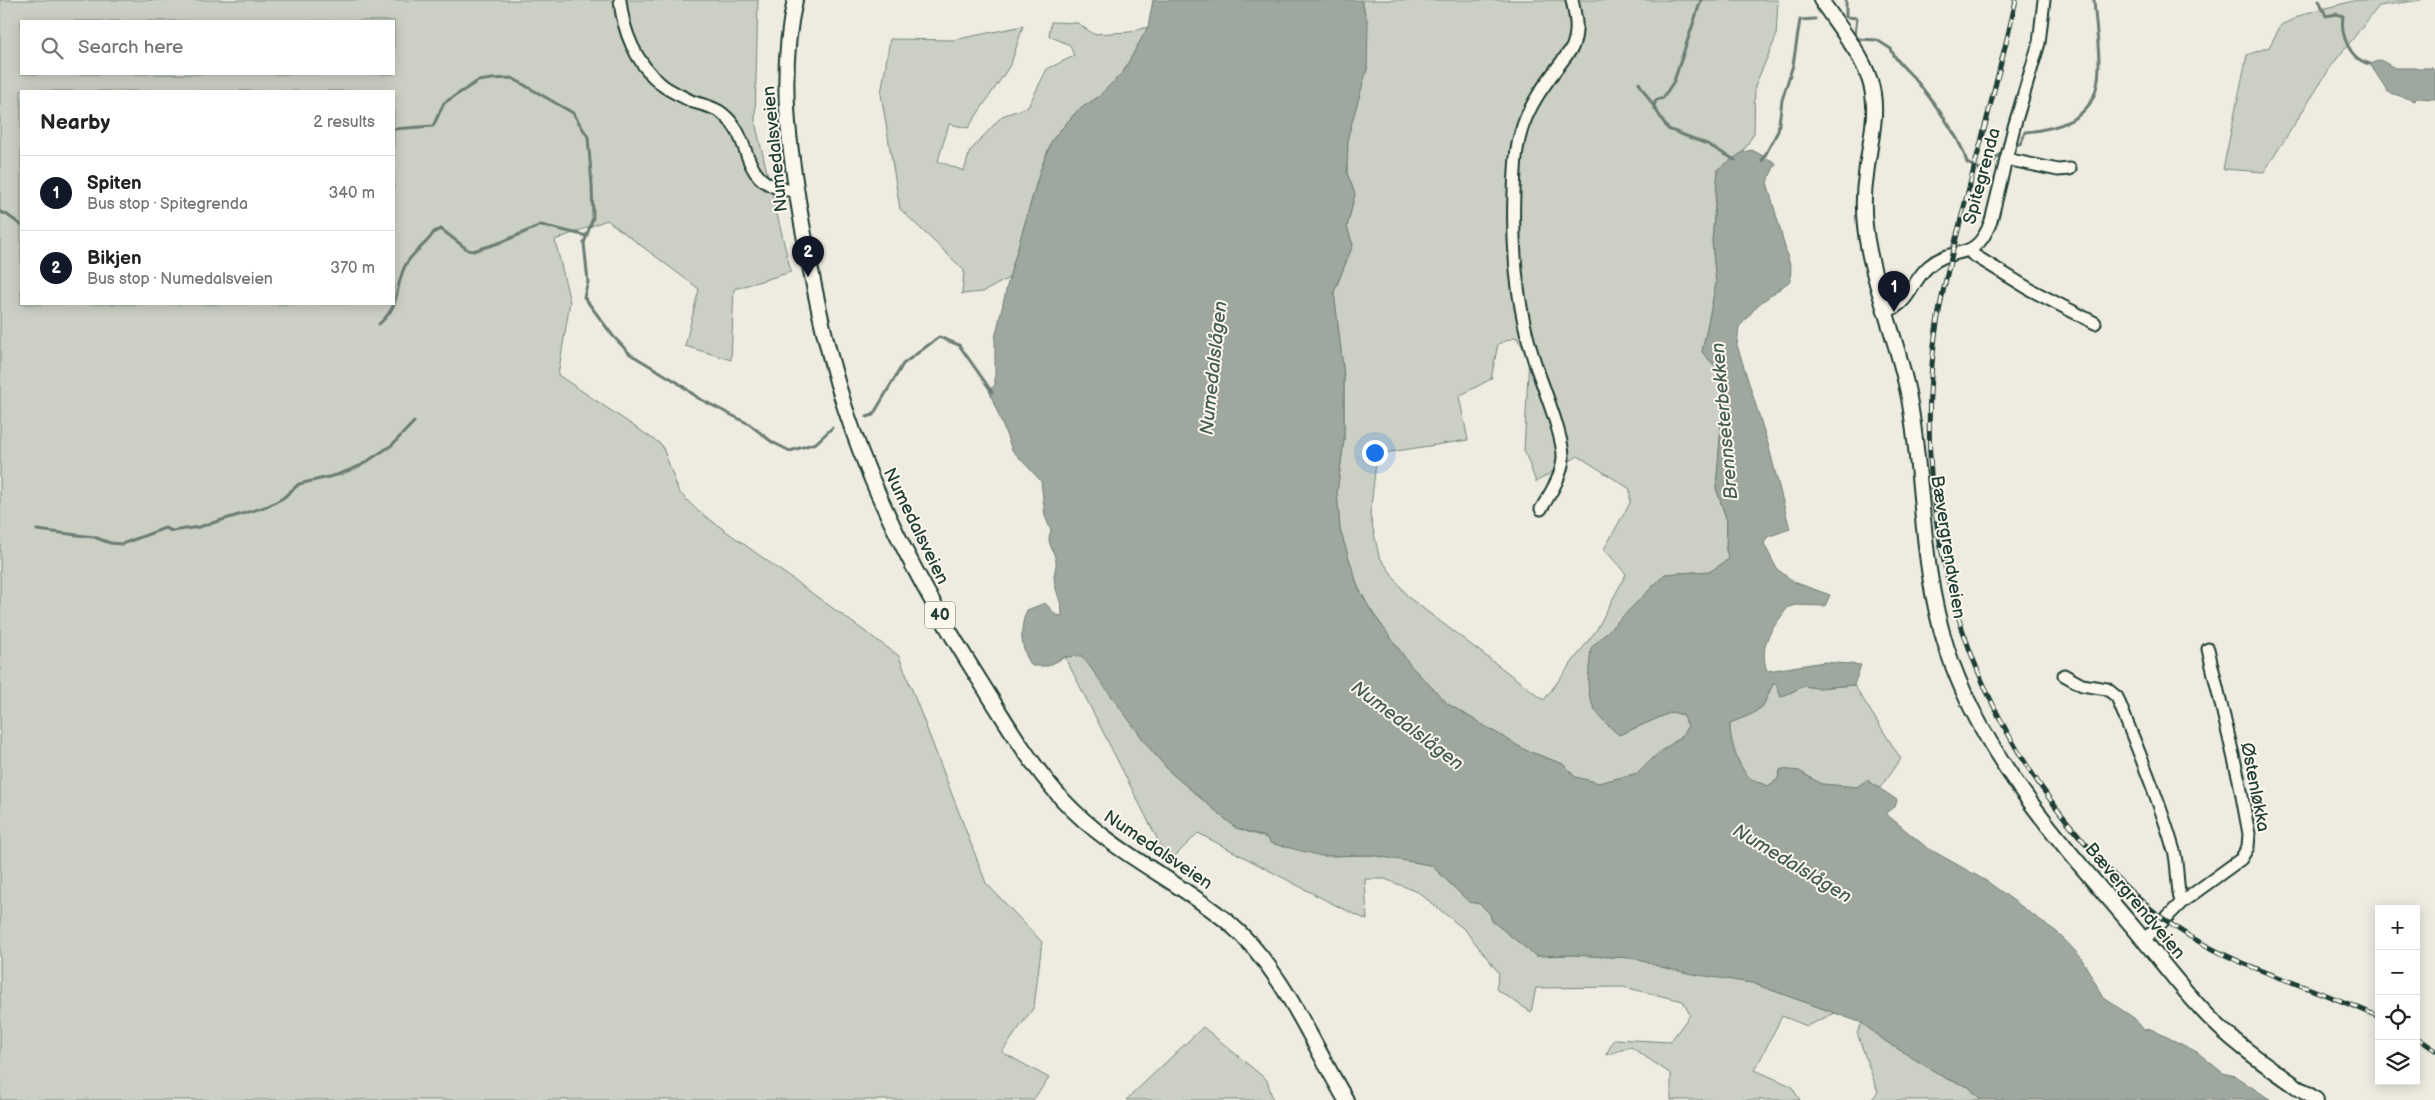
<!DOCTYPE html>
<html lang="en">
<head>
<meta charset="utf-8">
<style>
  :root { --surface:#fff; --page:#f2f2f2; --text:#222; --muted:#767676; --line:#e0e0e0; --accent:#111827 }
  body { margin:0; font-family:"Balsamiq Sans",sans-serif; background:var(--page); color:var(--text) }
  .controls { position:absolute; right:15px; bottom:15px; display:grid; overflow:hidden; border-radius:0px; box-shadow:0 2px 12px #0003 }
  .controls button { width:45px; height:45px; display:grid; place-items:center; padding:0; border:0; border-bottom:1px solid var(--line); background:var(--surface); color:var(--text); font:25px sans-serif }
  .you { position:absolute; left:1374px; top:452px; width:18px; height:18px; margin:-12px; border:4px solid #fff; border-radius:50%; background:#1a73e8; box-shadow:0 0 0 8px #1a73e833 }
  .badge { display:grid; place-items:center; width:32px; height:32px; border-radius:50%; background:var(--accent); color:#fff; font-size:16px; font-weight:700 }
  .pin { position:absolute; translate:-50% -41px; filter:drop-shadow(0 1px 2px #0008) }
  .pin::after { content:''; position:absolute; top:26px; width:18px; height:15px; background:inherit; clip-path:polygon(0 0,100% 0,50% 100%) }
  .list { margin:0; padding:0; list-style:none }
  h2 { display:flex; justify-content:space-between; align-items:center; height:65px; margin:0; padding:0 20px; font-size:21px }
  h2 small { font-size:16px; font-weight:400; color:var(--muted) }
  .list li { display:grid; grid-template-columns:32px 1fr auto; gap:15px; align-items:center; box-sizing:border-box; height:75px; padding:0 20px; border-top:1px solid var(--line) }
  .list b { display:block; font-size:19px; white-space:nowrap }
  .list p { margin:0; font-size:16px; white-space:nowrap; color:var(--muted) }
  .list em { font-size:16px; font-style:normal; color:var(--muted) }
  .icon { flex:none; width:28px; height:28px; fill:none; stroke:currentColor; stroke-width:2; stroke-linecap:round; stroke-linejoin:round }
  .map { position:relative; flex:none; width:2435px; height:1100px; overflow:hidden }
  .search { position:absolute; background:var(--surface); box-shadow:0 2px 12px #0003; left:20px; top:20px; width:375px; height:55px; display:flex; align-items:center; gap:12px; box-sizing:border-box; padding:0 18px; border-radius:0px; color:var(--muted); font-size:19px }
  .panel { position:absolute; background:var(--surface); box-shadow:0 2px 12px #0003; left:20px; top:90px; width:375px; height:215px; border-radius:0px }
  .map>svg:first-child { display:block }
</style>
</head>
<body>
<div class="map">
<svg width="2435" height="1100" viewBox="0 0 2435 1100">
  <rect width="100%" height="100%" fill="#eeece1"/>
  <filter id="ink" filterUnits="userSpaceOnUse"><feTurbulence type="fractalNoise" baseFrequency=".02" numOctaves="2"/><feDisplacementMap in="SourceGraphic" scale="10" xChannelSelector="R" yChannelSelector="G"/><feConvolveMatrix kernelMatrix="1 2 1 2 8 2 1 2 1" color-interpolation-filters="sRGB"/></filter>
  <g filter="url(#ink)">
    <g fill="#cbcfc4" stroke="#75867c" fill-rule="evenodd">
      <path d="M0 0H758L755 122 791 272 734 289 731 360 685 346 699 289 607 220 555 240 570 302 558 375 662 445 679 492 698 511 899 656 986 883 1042 942 1034 1007 1002 1052 1049 1078 1033 1100H0ZM21 21H394V74H21ZM21 91H394V304H21Z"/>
      <path d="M1361 0H1778L1776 37 1755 86 1754 133 1743 152 1718 170 1712 241 1716 284 1702 352 1715 366 1724 391 1716 488 1727 521 1726 550 1729 559 1711 571 1665 574 1591 648 1619 735 1672 712 1683 715 1688 726 1681 737 1656 755 1638 773 1599 783 1575 777 1563 764 1525 750 1448 704 1411 666 1370 609 1358 587 1340 530 1337 492 1344 440V376L1334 292 1353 245 1347 227 1355 194 1347 173 1348 136 1367 69 1364 7ZM1516 337 1529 356 1524 450 1536 482 1578 456 1630 489V503L1604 549 1626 574 1597 629 1544 700 1408 597 1379 556 1370 515 1377 454 1468 440 1459 396 1491 379 1498 344Z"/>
      <path d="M2357 0H2421L2379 6 2332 65 2264 172 2223 169 2247 55 2269 47 2281 25 2306 13Z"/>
      <path d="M1051 22 1078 23 1093 34 1130 32 1148 27 1123 72 1098 97 1077 111 1052 140 1040 171 1009 278 983 292 962 294 964 270 900 209 881 94 890 39 953 40 1023 26 1011 64 968 128 949 124 938 161 964 171 970 151 1002 116 1028 107 1047 69 1074 56 1070 45 1049 36Z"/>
      <path d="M1082 655 1151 750 1171 773 1236 828 1322 856 1371 855 1431 865 1469 902 1480 904 1490 914 1492 921 1536 956 1571 955 1633 958 1661 967 1752 983 1835 1013 1807 1026 1782 1016 1755 1070 1791 1086 1800 1100H1671V1074L1631 1047 1606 1055 1614 1039 1670 1042 1690 1015 1683 1001 1623 987 1536 988 1531 1012 1496 989 1499 973 1465 930 1418 892 1385 879H1365L1367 920 1329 902 1198 833 1169 862 1065 657Z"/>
      <path d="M1773 684H1776L1781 697 1804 686 1817 688 1854 685 1901 759 1879 789 1867 780 1857 787 1821 784 1799 771 1780 770 1778 779 1768 786C1764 784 1758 783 1753 780 1738 771 1729 739 1730 723L1752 714 1763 706Z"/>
      <path d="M1862 1023 1885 1041 1947 1079 1969 1087 1981 1100H1874L1872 1099 1878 1092 1857 1033Z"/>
      <path d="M1203 1027 1267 1080 1273 1100H1126Z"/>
    </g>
    <g fill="#9fa89f" stroke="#6c7d74">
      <path d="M1153 0H1361L1368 23 1367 69 1348 136 1347 173 1355 194 1347 227 1353 245 1334 292 1344 376V440L1337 492 1340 530 1358 587 1370 609 1411 666 1448 704 1525 750 1563 764 1575 777 1599 783 1638 773 1656 755 1681 737 1688 726 1683 715 1672 712 1619 735C1582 704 1587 693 1591 648L1665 574 1711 571 1729 559 1726 550 1727 521 1716 488 1724 391 1715 366 1702 352 1716 284 1712 241 1718 169 1743 152 1752 150 1776 163 1767 182 1791 269 1790 281 1759 304 1739 327 1737 345 1768 444 1790 529 1767 537 1764 544 1777 569 1794 582 1830 595 1825 606 1796 605 1788 607C1772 630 1758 643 1767 671L1824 662 1861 665 1854 685 1817 688 1804 686 1781 697 1776 684H1773L1763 706 1752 714 1730 723C1729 739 1738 771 1753 780 1758 783 1763 784 1768 786L1778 779 1781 769 1799 771 1821 784 1857 787 1867 780 1897 800 1895 807 1885 813 1926 847 1988 882 2058 933 2080 956 2104 998 2134 1018 2144 1030 2151 1029 2197 1052 2223 1073 2235 1076 2271 1100H1981L1969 1087 1947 1079 1885 1041 1862 1023 1752 983 1692 974 1661 967 1633 958 1571 955 1536 956 1492 921 1490 914 1480 904 1469 902 1431 865 1371 855 1322 856 1270 843 1266 837 1236 828 1171 773 1151 750 1082 656 1065 657 1048 666H1032C1020 649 1019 628 1027 610L1045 603 1056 615 1062 616C1063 603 1054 590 1054 576 1054 571 1057 566 1056 561 1054 549 1045 542 1051 531L1045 516 1041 481 1012 450 989 390 995 385V338L1009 278 1040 171 1052 140 1077 111 1098 97 1123 72 1148 27Z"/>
      <path d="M2380 60 2395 68H2432L2435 72V99L2416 98 2415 101 2388 92 2370 64Z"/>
    </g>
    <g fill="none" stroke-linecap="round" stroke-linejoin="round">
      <g stroke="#6c7d74" stroke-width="3">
        <path d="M1846 0V17L1857 18 1855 35 1859 39 1877 40 1891 49C1895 61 1907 70 1915 79 1932 100 1961 137 1967 163L1983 171C1993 166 1996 154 2006 150"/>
        <path d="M2319 0 2326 16 2336 14 2343 16C2340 35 2350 60 2370 64"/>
        <path d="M1639 83 1668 129 1707 144 1735 160"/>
        <path d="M1654 106 1656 100 1663 98 1674 81 1701 0"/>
        <path d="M394 129 433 126 444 103 478 81 492 79 512 78 573 113 588 137 592 185 593 218 584 243 588 282 584 297 613 336 630 354 677 382 698 398 749 424 772 442 790 451 816 443 832 428"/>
        <path d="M2014 146 2021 143 2025 132C2118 123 2099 70 2094 0"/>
        <path d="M1762 161 1778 131 1782 100 1793 65 1800 20 1815 19"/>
        <path d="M0 212 6 214 21 225"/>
        <path d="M379 324C401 304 394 292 404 268 409 254 427 245 434 232L441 229 468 250 473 251 502 242 541 225 587 236"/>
        <path d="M867 417 873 415 903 364 939 337 959 345 992 392"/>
        <path d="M37 530 94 537 110 543 122 544 165 528 172 531 199 527 268 506 283 498 299 484 337 475 360 466 392 445 414 422"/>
      </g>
      <g stroke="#1f3d34" stroke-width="15">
        <g id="minor">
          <path d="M620 0C623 32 636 63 661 84 669 91 682 96 691 101 701 105 714 106 723 114 757 142 735 186 796 191"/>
          <path d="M2006 159 2058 170 2070 169"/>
          <path d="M1969 250 1972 254 2031 290 2095 323"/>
          <path d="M1886 312C1913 301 1910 282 1929 266 1954 244 1975 265 1991 221L2014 127 2039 43 2044 0"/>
          <path d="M1541 509C1550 494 1562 476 1563 458 1564 437 1541 382 1534 360 1516 305 1512 249 1514 192 1515 172 1515 151 1521 132 1530 100 1553 74 1572 48 1579 31 1576 18 1572 0"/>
          <path d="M2064 675 2082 685 2107 689 2117 697C2137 748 2159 799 2174 851 2178 862 2177 898 2182 902"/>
          <path d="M2144 940 2182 902 2241 859 2248 847 2249 834 2239 780 2208 649"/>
        </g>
      </g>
      <g stroke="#1f3d34" stroke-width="18">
        <g id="major">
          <path d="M795 0C778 76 789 149 802 224 815 294 829 365 853 431 885 521 931 604 982 684 1007 724 1031 765 1063 800 1112 853 1175 878 1229 923 1283 969 1310 1040 1346 1100"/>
          <path d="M1821 0C1837 25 1861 52 1870 81 1880 112 1869 144 1866 175 1862 200 1864 227 1869 251 1879 301 1900 348 1909 398 1924 481 1920 567 1947 649 1982 757 2061 842 2133 927 2160 959 2185 994 2215 1023 2245 1052 2282 1076 2316 1100"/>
        </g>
      </g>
      <use href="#minor" stroke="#fbf7ec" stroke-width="11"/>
      <use href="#major" stroke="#fbf7ec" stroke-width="14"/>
      <g stroke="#1f3d34" stroke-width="5">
        <g id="rail">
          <path d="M2016 0C2000 71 1981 141 1963 211 1952 255 1939 300 1934 345 1913 522 1963 701 2080 837 2107 870 2139 902 2175 927 2237 969 2311 985 2379 1017"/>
          <path d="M2416 1037 2435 1050"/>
        </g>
      </g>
      <use href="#rail" stroke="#fbf7ec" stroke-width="3" stroke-dasharray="9" stroke-linecap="butt"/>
    </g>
  </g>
  <g text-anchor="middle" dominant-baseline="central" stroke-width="4" stroke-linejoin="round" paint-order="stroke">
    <rect fill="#fbf7ec" stroke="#61756b" stroke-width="1" x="925" y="601.5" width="30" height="27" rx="4"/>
    <g font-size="16" font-weight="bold" fill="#1f3d34">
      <text x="940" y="615">40</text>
    </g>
    <g font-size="18" fill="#1f3d34" stroke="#fbf7ec">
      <text transform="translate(775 149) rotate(-96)">Numedalsveien</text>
      <text transform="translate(1982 176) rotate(-75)">Spitegrenda</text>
      <text transform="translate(916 526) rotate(64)">Numedalsveien</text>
      <text transform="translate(1948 547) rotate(81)">Bævergrendveien</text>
      <text transform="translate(2255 787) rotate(79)">Østenløkka</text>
      <text transform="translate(1158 850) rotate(34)">Numedalsveien</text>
      <text transform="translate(2135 901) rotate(50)">Bævergrendveien</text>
    </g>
    <g font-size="19" font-style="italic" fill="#455d54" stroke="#fbf7ec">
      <text transform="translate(1214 368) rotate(-84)">Numedalslågen</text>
      <text transform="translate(1725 421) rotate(-95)">Brennseterbekken</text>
      <text transform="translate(1407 726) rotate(37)">Numedalslågen</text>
      <text transform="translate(1792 864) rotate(31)">Numedalslågen</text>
    </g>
  </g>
</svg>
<div class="controls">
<button>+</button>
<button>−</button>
<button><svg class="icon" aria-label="locate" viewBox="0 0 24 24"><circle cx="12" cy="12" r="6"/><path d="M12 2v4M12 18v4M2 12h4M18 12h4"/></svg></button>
<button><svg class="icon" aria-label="layers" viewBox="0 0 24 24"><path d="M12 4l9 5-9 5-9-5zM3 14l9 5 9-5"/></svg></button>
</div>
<div class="you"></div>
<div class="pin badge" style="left:1894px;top:312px">1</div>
<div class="pin badge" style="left:808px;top:277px">2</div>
<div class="search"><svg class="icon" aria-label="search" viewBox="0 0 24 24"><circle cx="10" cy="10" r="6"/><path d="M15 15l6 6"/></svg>Search here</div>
<section class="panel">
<h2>Nearby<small>2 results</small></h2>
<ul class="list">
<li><span class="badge">1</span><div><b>Spiten</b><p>Bus stop · Spitegrenda</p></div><em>340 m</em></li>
<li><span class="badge">2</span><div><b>Bikjen</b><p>Bus stop · Numedalsveien</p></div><em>370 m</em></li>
</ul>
</section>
</div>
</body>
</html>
